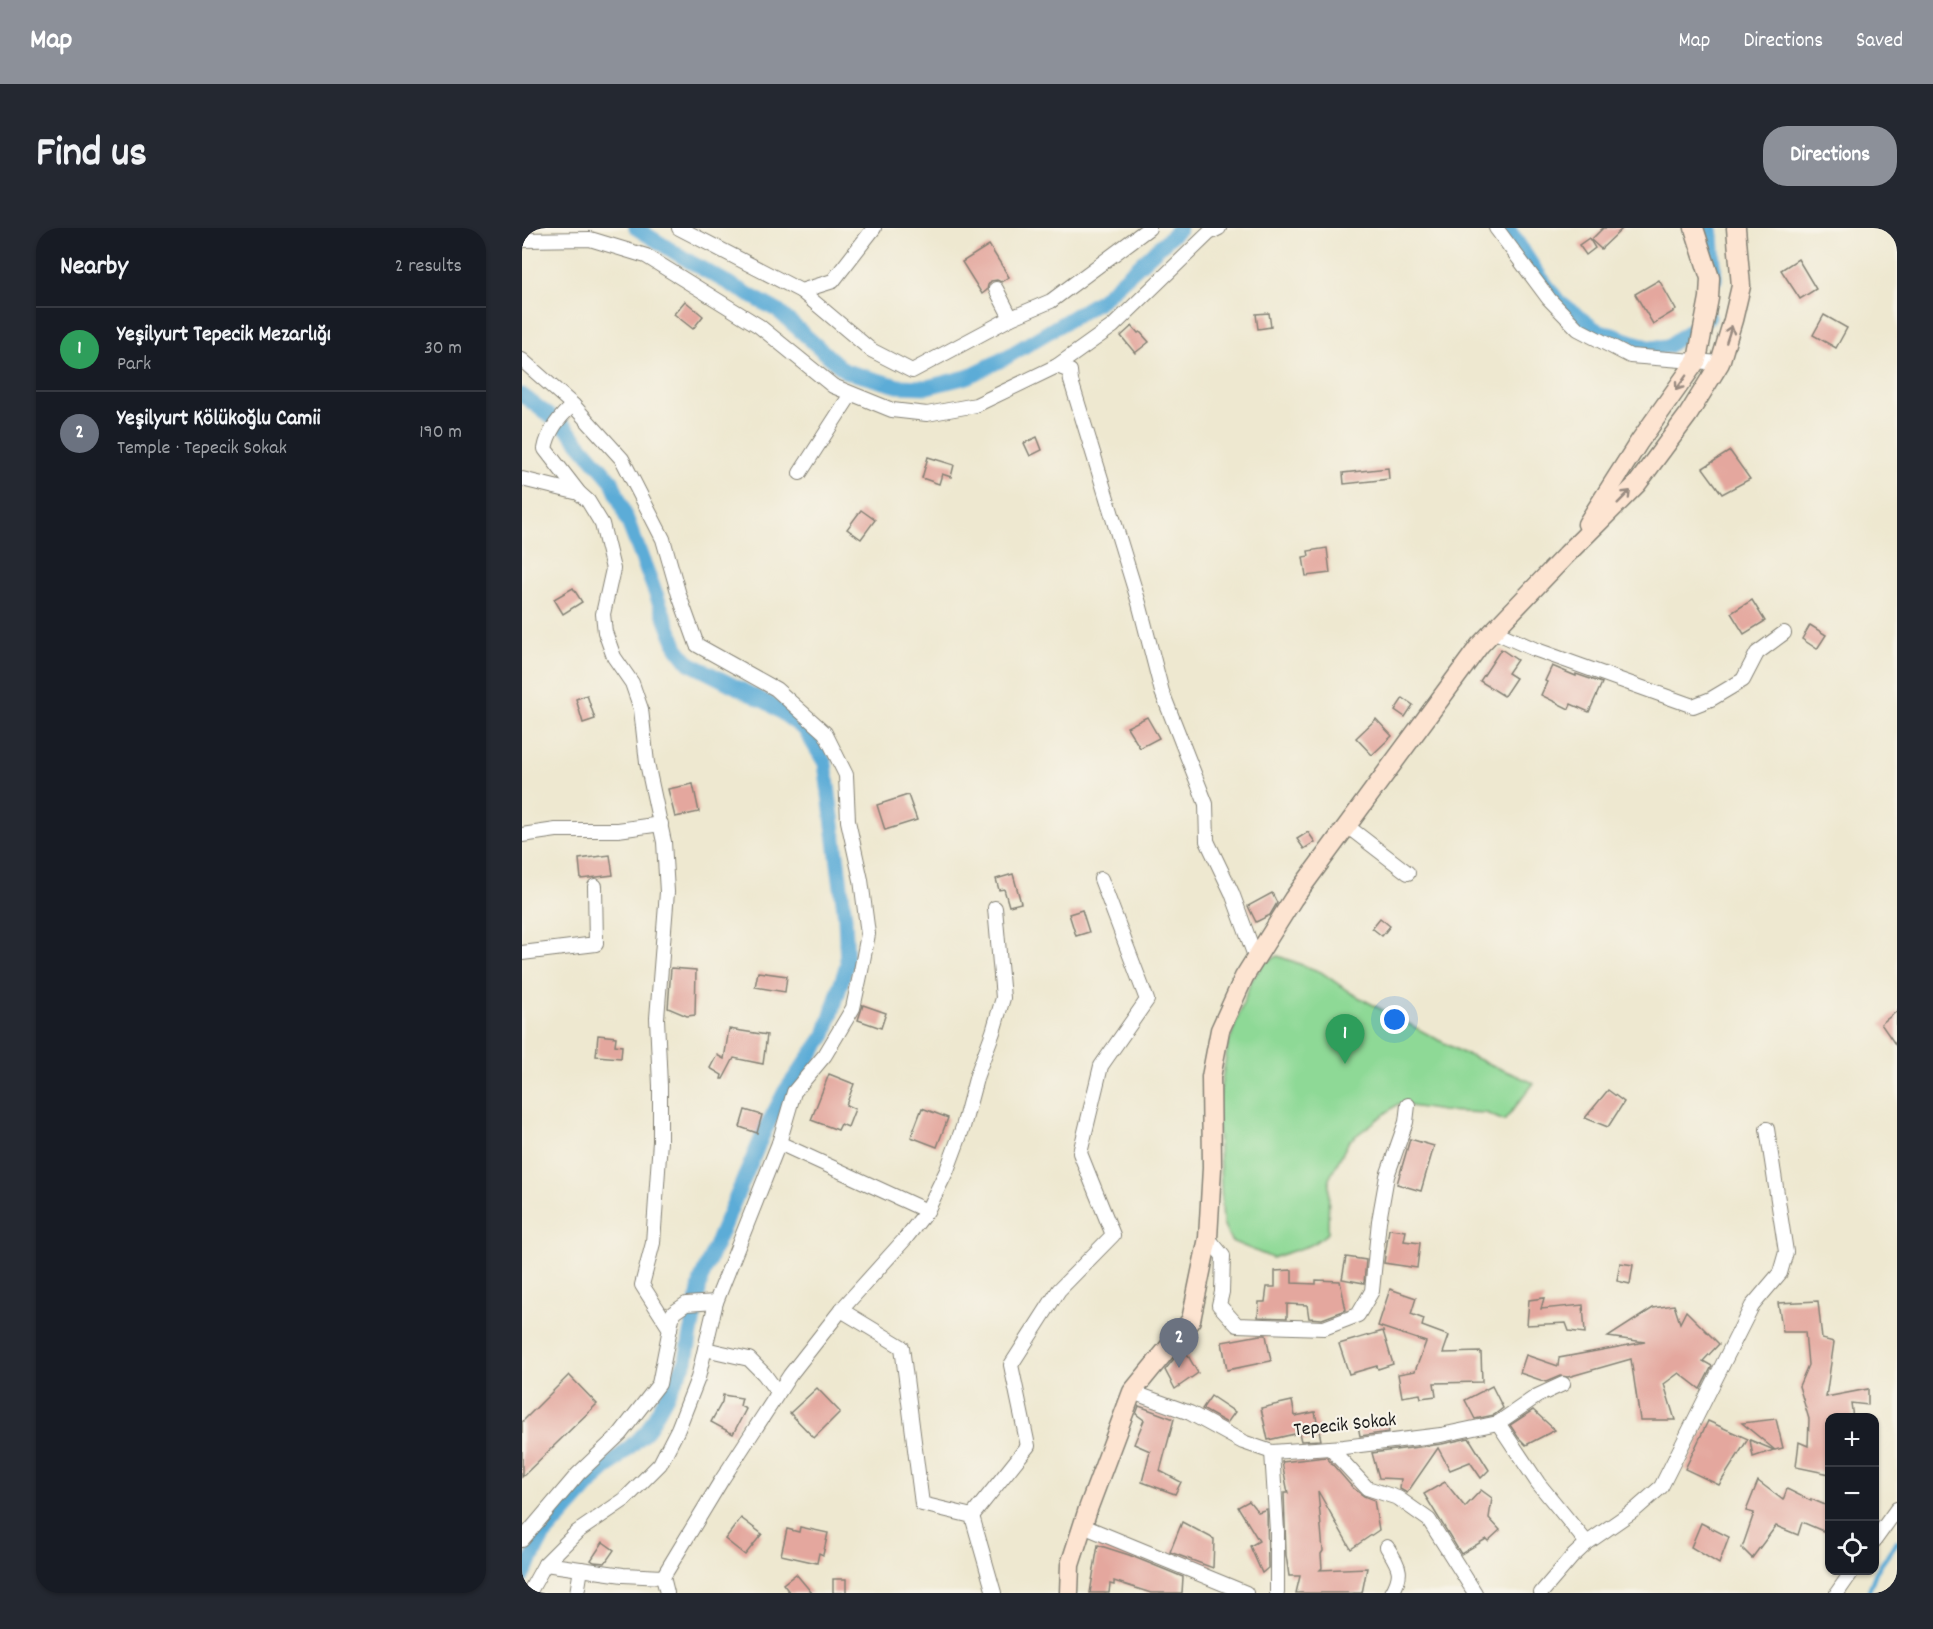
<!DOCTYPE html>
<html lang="en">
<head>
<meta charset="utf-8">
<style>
  :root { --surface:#171b24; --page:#242831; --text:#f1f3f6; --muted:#9ea1a6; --line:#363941; --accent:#8c9099 }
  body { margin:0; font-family:Dekko,sans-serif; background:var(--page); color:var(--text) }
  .controls { position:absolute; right:18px; bottom:18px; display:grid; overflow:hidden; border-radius:12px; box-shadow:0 2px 4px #0004 }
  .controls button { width:54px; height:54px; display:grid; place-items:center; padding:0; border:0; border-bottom:2px solid var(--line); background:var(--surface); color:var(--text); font:30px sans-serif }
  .you { position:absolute; left:873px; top:792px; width:21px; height:21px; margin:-15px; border:4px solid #fff; border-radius:50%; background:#1a73e8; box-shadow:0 0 0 9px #1a73e833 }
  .badge { display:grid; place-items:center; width:39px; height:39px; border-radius:50%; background:var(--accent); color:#fff; font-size:20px; font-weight:700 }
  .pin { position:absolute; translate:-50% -50px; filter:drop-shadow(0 2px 3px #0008) }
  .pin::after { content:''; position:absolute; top:32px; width:21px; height:18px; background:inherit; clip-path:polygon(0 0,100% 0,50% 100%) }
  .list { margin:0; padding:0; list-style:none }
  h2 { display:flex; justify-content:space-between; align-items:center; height:78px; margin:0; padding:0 24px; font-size:26px }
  h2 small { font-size:20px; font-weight:400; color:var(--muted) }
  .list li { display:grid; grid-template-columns:39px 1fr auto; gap:18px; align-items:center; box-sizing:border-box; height:84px; padding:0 24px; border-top:2px solid var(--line) }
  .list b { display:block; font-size:22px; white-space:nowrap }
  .list p { margin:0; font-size:20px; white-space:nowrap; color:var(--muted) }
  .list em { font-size:20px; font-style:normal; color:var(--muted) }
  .icon { flex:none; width:33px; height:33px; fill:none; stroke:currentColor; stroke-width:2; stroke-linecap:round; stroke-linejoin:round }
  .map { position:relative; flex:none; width:1375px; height:1365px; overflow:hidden; border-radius:24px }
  header { display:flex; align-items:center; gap:36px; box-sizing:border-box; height:84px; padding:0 30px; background:var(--accent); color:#fff }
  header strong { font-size:28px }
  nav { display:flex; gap:33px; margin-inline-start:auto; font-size:21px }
  .intro { display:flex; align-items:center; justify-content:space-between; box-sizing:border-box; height:144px; padding:0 36px }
  h1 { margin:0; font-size:42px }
  .button { padding:15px 27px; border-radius:24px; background:var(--accent); color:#fff; font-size:21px; font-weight:700 }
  main { display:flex; gap:36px; padding:0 36px }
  aside { flex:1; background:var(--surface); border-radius:24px; box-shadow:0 2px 4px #0004 }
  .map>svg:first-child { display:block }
</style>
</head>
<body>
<header>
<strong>Map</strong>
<nav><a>Map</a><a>Directions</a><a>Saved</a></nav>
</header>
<div class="intro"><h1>Find us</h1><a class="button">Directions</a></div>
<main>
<aside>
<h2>Nearby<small>2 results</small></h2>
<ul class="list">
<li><span class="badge" style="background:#2e9e5b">1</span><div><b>Yeşilyurt Tepecik Mezarlığı</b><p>Park</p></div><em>30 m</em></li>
<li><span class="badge" style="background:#6b7280">2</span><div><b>Yeşilyurt Kölükoğlu Camii</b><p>Temple · Tepecik Sokak</p></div><em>190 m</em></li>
</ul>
</aside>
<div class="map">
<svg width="1375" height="1365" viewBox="0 0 1375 1365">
  <rect width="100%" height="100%" fill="#f7f3e8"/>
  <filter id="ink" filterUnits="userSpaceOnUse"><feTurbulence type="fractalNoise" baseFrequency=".0167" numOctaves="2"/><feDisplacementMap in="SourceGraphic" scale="12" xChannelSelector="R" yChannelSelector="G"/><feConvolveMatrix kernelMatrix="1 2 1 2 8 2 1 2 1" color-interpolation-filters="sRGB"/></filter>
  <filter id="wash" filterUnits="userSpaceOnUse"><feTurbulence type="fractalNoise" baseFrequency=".008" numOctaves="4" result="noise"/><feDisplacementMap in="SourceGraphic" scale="24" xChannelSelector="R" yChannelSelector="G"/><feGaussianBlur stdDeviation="1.35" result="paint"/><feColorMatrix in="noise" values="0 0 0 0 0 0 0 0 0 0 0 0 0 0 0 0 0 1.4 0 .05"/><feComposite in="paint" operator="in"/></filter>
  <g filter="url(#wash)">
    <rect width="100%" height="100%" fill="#eee8d0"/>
    <path fill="#8ed996" stroke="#557a59" stroke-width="1.5" d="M756 728 799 744 829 765 939 824 1012 855 982 893 964 885 920 883 876 876 827 913 807 951 806 1005 789 1017 750 1030 709 1013 701 995 695 881 706 817 729 753 742 735Z"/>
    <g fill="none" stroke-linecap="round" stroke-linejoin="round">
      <path stroke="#5cacd7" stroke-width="4.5" d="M1346 1365 1354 1344 1375 1314"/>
      <g stroke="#5cacd7" stroke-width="15">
        <path d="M114 0 170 35 256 83 323 143 376 158 405 159 445 149 483 130 579 72 658 0"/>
        <path d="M986 0 1014 43 1037 74 1073 101 1129 120 1146 118 1187 89"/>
        <path d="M1188 0 1190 8 1193 51"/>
        <path d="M0 167 44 200 90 253 155 420 167 435 248 476 283 502 303 535 323 689 325 736 303 807 263 863 242 904 179 1051 164 1133 125 1203 74 1250 21 1309 0 1349"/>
      </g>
    </g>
    <g id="blocks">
      <g fill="#e4a79e">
        <path d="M1081 0H1101L1079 21 1069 12Z"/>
        <path d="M1067 10 1073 20 1064 27 1057 17Z"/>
        <path d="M467 17 487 49 479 54 475 52 469 53 466 57 465 62 460 66 440 34Z"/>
        <path d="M1276 31 1294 61 1278 71 1259 42Z"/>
        <path d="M1137 52 1154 82 1131 96 1113 66Z"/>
        <path d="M163 73 181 88 171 101 152 86Z"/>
        <path d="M747 85 749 99 736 101 734 86Z"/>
        <path d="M1302 87 1325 100 1314 120 1291 107Z"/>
        <path d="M610 98 616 105 618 104 627 114 613 125 599 108Z"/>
        <path d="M515 209 520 222 508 228 502 215Z"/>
        <path d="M1208 223 1228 251 1200 266 1181 240Z"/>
        <path d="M406 229 432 237 429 249 420 246 417 256 400 250Z"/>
        <path d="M866 240 867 251 822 256 821 245Z"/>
        <path d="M339 282 353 292 339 311 325 301Z"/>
        <path d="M805 320 808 345 784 348 781 329 787 328 786 323Z"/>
        <path d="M51 360 60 374 41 386 32 371Z"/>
        <path d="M1230 372 1243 393 1222 406 1209 385Z"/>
        <path d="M1288 397 1304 407 1295 421 1280 411Z"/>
        <path d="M979 421 995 432 986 445 994 450 982 468 958 453Z"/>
        <path d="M1030 438 1054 448V446L1080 455 1067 484 1049 476 1047 481 1019 467 1025 454 1023 453Z"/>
        <path d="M65 467 73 491 61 495 54 471Z"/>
        <path d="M881 470 891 477 883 489 873 482Z"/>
        <path d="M625 489 637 510 618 520 605 499Z"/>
        <path d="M854 491 870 508 850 527 834 510Z"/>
        <path d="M171 556 177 584 153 589 146 561Z"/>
        <path d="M386 567 395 592 363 602 355 577Z"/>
        <path d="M786 604 793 614 782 621 775 611Z"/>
        <path d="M88 627 91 647 59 651 57 631Z"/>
        <path d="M491 646 499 675 487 678 482 661 477 662 474 651Z"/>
        <path d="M750 665 755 675 748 687 734 694 726 678Z"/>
        <path d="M560 682 567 704 554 708 547 686Z"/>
        <path d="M858 690 868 698 860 708 850 700Z"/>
        <path d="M149 740 174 742 173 787 165 788 146 780Z"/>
        <path d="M236 744 265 748 263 764 233 759Z"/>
        <path d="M341 777 364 785 359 800 336 792Z"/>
        <path d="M1375 783V819L1359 796Z"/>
        <path d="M207 801 245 807 241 836 212 830 201 851H199L200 847 188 840 195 827 202 831Z"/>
        <path d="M76 807 94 809 93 817 100 818 99 830 74 828Z"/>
        <path d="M307 846 332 856 324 877 333 881 326 899 319 896 316 902 289 892Z"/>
        <path d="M1086 862 1102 874 1086 899 1063 890Z"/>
        <path d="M400 880 426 890 415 919 389 909Z"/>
        <path d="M223 882 240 887 235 905 218 899Z"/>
        <path d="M888 911 912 918 899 963 875 956Z"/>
        <path d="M867 1001 884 1003 882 1013 898 1015 895 1040 862 1035Z"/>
        <path d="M824 1029 844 1032 842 1055 820 1051Z"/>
        <path d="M1098 1035 1111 1037 1108 1056 1095 1053Z"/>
        <path d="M770 1042V1055L794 1056V1052L818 1053 824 1082 800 1091 787 1090 785 1077 765 1076V1090L736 1089 737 1074H743L745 1059H753V1043Z"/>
        <path d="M868 1061 894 1070 889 1086 902 1091 900 1098 927 1108 921 1125 959 1124 960 1154 912 1155 914 1168 899 1170 898 1166 880 1169 876 1146 893 1143 904 1114 856 1098Z"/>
        <path d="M1022 1070 1019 1081 1061 1077 1063 1105 1047 1103 1044 1095 1005 1097 1007 1072Z"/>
        <path d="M1296 1073 1300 1111 1312 1114 1304 1169 1346 1161V1177L1329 1175 1331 1190H1308V1246L1274 1239 1277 1214 1286 1218 1287 1191 1277 1158 1286 1137 1283 1104H1261L1256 1075Z"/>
        <path d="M1152 1077 1158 1095 1164 1083 1197 1116 1181 1133 1190 1138 1178 1161 1157 1145 1142 1156 1153 1192H1118L1109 1131 1046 1149 1038 1148 1024 1154 998 1145 1004 1127 1036 1138 1037 1130 1123 1114 1086 1109 1131 1080Z"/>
        <path d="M861 1103 871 1136 856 1141 855 1138 827 1146 817 1116Z"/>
        <path d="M738 1107H744L749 1133 705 1142 700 1114Z"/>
        <path d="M659 1122 665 1126 676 1145 653 1161 643 1142Z"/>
        <path d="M47 1147 75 1176 0 1249V1194Z"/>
        <path d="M970 1158 981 1180 972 1187 953 1191 943 1172Z"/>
        <path d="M295 1160 318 1184 292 1210 268 1185Z"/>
        <path d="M201 1167 220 1170 218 1178 224 1181 211 1206 189 1194 200 1174Z"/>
        <path d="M689 1168 713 1184 705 1195 680 1181Z"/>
        <path d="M770 1173 773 1188 793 1184 799 1212 779 1213 777 1205 746 1212 739 1180Z"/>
        <path d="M617 1178 652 1191 638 1243 659 1254 653 1266 620 1254 628 1223 612 1216 622 1192 614 1186Z"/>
        <path d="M1011 1182 1033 1202 1004 1217 996 1209 988 1197Z"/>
        <path d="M864 1191 867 1204 838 1208 836 1197Z"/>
        <path d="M1254 1191 1261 1220 1253 1222 1220 1195Z"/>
        <path d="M1186 1193 1226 1211 1197 1257 1163 1241Z"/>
        <path d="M947 1210 967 1242 959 1250 948 1234 928 1242 916 1220 885 1265 878 1261 879 1251 857 1250 850 1225 920 1216Z"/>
        <path d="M1228 1212 1252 1222 1231 1229Z"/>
        <path d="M804 1229 831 1260 842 1268 852 1272 857 1302 829 1321 796 1263 801 1323 799 1326 800 1340 798 1342 845 1340 840 1365H774L778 1348H767L764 1327 762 1265H766L760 1234Z"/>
        <path d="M1236 1253 1261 1272 1265 1261 1289 1273V1271L1308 1279V1306L1280 1294 1276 1307 1254 1298 1230 1330 1220 1320 1232 1285 1224 1283Z"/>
        <path d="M923 1254 943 1279 959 1262 970 1270 967 1290 978 1302 966 1313 964 1311 939 1326 902 1266Z"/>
        <path d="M727 1273 736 1284 745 1281 746 1340 740 1345 728 1318 737 1313 716 1279Z"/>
        <path d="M219 1290 240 1306 223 1327 203 1311Z"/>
        <path d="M660 1294 692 1311 691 1340 648 1324Z"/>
        <path d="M1179 1295 1207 1309 1197 1336 1169 1319Z"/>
        <path d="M278 1299 306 1305 301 1327 297 1325 295 1335 259 1327 265 1301 277 1304Z"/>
        <path d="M81 1314 92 1322 83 1335 72 1334 69 1332Z"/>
        <path d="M576 1317 607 1327 661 1349 660 1365H629L592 1353V1357L588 1356 587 1365H568Z"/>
        <path d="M274 1346 290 1365H268L261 1356Z"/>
        <rect x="311" y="1351" width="13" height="14"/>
      </g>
    </g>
  </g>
  <g filter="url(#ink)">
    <use href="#blocks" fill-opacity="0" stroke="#858276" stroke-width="1.5"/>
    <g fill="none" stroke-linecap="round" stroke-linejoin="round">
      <g stroke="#858276" stroke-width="16">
        <g id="minor">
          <path d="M157 0 279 63 311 53 352 0"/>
          <path d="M974 0 1027 71 1056 101 1108 128 1198 135"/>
          <path d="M0 12 68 11 124 28 237 98 311 158 370 182 405 186 454 177 535 138 591 98 687 5 697 0"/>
          <path d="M474 61 489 90 529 73 627 0"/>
          <path d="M279 63 349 122 390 143 489 90"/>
          <path d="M0 132 51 177 100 231 141 311 157 367 175 417 254 461 303 505 324 547 326 593 339 652 346 706 339 743 331 780 303 827 272 864 257 915 194 1074 176 1150 156 1201 138 1236 102 1272 55 1304 23 1336 7 1365"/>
          <path d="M535 138 548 143 549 153 617 375 640 464 684 576 685 613 710 665 734 731"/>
          <path d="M51 177C38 188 26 204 23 221L57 265 66 273 80 296 91 341 81 386 83 404 92 429 110 455 119 481 125 535 142 614 145 664 135 790 138 858V913L131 1015 120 1057 148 1101"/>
          <path d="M278 245 329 166"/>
          <path d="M0 251 57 265"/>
          <path d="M971 403 1012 421 1171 478 1189 471 1221 452 1235 425 1262 405"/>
          <path d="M825 598 886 645"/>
          <path d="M0 607 34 602H96L139 596"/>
          <path d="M0 725 74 716 73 658"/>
          <path d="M257 915 405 983"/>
          <path d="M686 1010 701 1028 700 1064 697 1077 715 1097 802 1100 836 1087 850 1063 857 993 865 948 884 894 886 877"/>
          <path d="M319 1082 380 1119 400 1276 450 1288 472 1365"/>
          <path d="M183 1121 227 1131 242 1146 256 1165"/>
          <path d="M610 1164 668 1185 721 1214 750 1224 822 1219 919 1207 976 1195 1015 1168 1041 1156"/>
          <path d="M976 1195 1016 1255 1065 1315"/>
          <path d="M808 1220 845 1260 876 1270 907 1292 953 1365"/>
          <path d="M750 1224 755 1303V1365"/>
          <path d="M450 1288 506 1218 489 1137 537 1062 591 1007 558 925 579 838 625 772 579 651"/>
          <path d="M561 1298 724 1365"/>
          <path d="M0 1312 56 1246 98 1206 137 1156 151 1085 164 1076 194 1074"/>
          <path d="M1352 1313 1375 1281"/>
          <path d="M865 1319C877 1339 882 1344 870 1365"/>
          <path d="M23 1336 101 1347 141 1349"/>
          <path d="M55 1365 59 1341"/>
          <path d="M145 1365 141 1349 199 1253 268 1147 319 1082 383 1011 405 983 425 942 441 899 455 847 471 804 481 770 473 680"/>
          <path d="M1019 1365 1049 1330 1065 1315 1114 1281 1139 1259 1230 1078 1258 1045 1264 1024 1245 901"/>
          <path d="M1315 1365 1331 1342"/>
        </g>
      </g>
      <g stroke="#858276" stroke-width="21">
        <g id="secondary">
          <path d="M1065 296 1117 214 1175 132 1187 70 1188 50 1172 0"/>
          <path d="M547 1365 548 1337 566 1281 610 1164 669 1092 686 1010 690 940 689 849 698 802 722 749 771 671 958 417 1046 325 1115 256 1166 187 1198 135 1211 92 1219 58 1214 0"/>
        </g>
      </g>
      <use href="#minor" stroke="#fff" stroke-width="14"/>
      <use href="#secondary" stroke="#fde4d1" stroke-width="18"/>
    </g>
    <defs><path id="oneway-shaft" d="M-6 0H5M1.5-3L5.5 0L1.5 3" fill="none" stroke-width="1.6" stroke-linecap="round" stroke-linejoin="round" transform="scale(1.5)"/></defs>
    <g stroke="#988a80">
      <use href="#oneway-shaft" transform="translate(1207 106) rotate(-72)"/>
      <use href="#oneway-shaft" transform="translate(1159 155) rotate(125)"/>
      <use href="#oneway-shaft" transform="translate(1102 269) rotate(-45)"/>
    </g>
  </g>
  <g text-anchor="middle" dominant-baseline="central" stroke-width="4.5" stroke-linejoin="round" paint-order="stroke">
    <g font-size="20" fill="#1c1c1c" stroke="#f7f3e8">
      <text transform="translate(823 1198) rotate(-6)">Tepecik Sokak</text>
    </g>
  </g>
</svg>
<div class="controls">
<button>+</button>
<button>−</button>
<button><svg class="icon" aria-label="locate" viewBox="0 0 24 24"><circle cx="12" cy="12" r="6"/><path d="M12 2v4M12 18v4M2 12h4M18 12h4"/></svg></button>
</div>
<div class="you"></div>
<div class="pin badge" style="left:823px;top:836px;background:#2e9e5b">1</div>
<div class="pin badge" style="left:657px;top:1140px;background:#6b7280">2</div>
</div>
</main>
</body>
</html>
